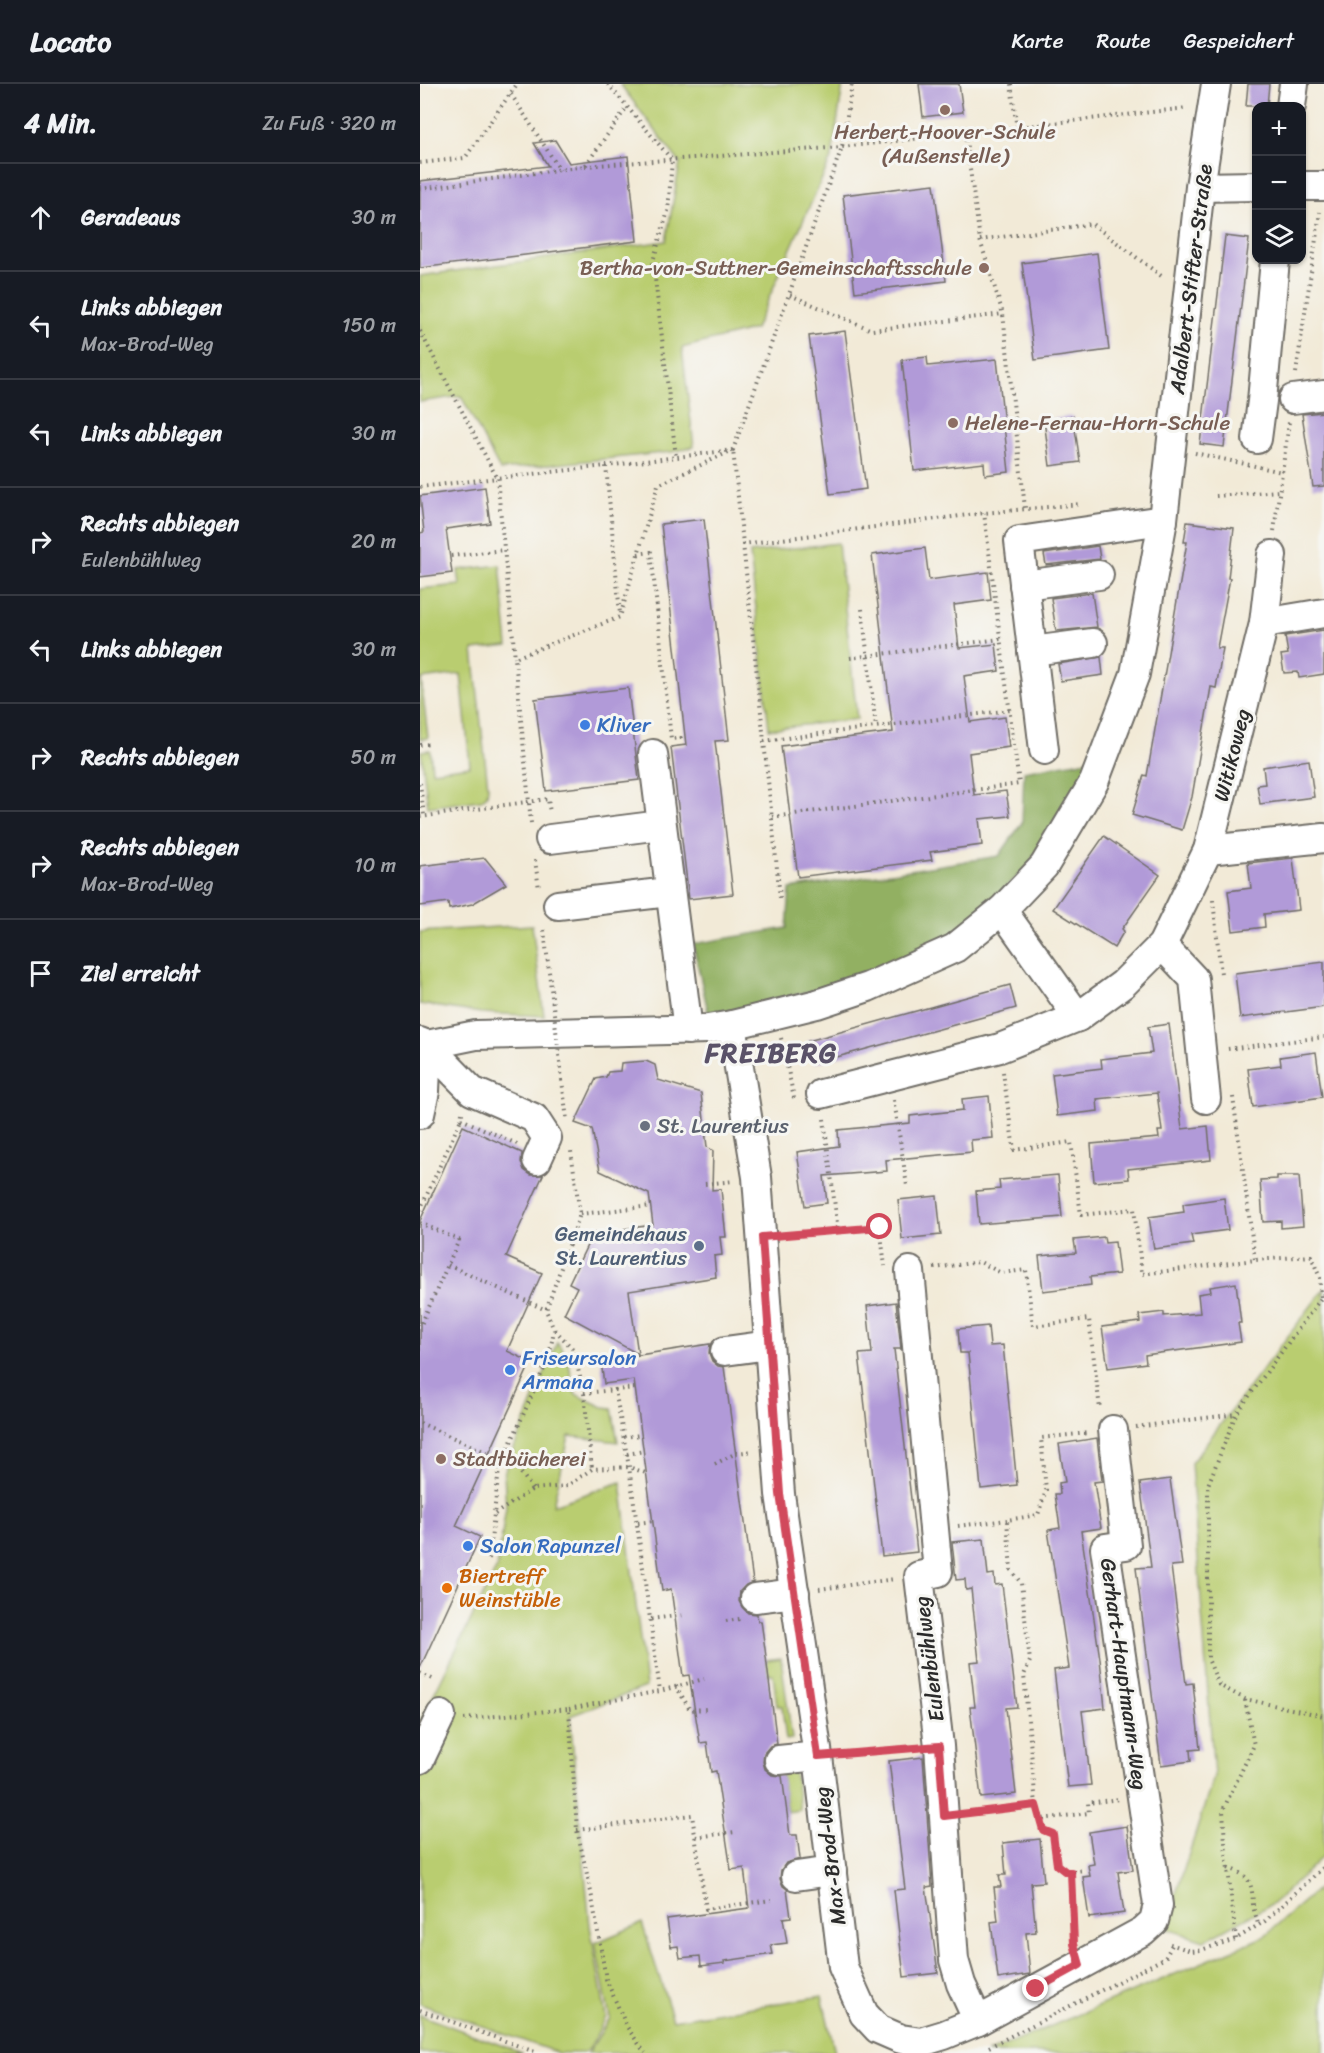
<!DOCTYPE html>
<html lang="de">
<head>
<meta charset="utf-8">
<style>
  :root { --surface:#171b24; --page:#20242c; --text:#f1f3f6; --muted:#9ea1a6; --line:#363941 }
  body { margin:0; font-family:Sriracha,sans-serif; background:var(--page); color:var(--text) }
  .controls { position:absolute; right:18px; top:18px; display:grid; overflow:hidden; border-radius:12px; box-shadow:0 2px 4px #0004 }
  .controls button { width:54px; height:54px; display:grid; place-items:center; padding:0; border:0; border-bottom:2px solid var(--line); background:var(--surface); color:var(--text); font:30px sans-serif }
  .stop { position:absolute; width:18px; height:18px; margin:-14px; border:4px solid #d1495b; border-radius:50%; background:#fff }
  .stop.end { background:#d1495b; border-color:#fff; box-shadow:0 2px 6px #0008 }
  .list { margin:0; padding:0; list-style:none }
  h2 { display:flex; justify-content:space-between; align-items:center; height:78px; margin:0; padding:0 24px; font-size:26px }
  h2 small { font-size:20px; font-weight:400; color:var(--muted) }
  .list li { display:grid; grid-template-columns:39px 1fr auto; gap:18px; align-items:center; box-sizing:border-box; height:108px; padding:0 24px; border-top:2px solid var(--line) }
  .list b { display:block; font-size:22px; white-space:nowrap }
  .list p { margin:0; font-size:20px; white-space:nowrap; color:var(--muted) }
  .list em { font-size:20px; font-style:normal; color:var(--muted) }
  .icon { flex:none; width:33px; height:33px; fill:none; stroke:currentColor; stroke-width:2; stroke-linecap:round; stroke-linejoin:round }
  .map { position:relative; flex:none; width:904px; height:1969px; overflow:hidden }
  header { display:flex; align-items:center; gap:36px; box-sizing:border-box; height:84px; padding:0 30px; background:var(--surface); border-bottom:2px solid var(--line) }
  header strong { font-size:28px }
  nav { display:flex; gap:33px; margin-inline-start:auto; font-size:21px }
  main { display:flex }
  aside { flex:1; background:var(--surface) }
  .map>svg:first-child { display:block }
</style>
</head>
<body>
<header>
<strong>Locato</strong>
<nav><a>Karte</a><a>Route</a><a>Gespeichert</a></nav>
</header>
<main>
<aside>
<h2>4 Min.<small>Zu Fuß · 320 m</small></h2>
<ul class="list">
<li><svg class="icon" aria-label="ahead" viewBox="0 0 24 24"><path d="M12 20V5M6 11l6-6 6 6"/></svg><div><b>Geradeaus</b></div><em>30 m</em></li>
<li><svg class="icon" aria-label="left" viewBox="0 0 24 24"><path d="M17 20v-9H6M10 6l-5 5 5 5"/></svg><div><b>Links abbiegen</b><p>Max-Brod-Weg</p></div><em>150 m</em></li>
<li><svg class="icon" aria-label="left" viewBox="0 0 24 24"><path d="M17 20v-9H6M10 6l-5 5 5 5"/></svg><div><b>Links abbiegen</b></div><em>30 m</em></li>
<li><svg class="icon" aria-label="right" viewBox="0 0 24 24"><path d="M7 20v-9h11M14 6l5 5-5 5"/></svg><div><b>Rechts abbiegen</b><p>Eulenbühlweg</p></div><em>20 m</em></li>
<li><svg class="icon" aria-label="left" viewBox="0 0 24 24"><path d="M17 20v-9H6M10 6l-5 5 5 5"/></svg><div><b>Links abbiegen</b></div><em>30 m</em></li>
<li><svg class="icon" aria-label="right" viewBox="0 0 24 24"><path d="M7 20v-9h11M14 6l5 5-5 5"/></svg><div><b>Rechts abbiegen</b></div><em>50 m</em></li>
<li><svg class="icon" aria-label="right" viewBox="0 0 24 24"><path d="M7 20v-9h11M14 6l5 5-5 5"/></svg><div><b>Rechts abbiegen</b><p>Max-Brod-Weg</p></div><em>10 m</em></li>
<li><svg class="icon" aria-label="arrive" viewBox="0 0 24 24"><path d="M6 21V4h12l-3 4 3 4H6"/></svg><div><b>Ziel erreicht</b></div></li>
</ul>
</aside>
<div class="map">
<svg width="904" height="1969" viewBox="0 0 904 1969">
  <rect width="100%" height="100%" fill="#f6f6f2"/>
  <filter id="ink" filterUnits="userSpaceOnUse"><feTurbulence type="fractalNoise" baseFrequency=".0167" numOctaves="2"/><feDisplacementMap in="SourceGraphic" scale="12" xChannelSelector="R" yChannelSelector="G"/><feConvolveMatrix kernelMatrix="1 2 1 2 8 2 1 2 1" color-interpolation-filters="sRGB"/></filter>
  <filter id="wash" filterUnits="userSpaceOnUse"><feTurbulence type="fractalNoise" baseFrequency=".008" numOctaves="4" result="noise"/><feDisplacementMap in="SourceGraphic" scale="24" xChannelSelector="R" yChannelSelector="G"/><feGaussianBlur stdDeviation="1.35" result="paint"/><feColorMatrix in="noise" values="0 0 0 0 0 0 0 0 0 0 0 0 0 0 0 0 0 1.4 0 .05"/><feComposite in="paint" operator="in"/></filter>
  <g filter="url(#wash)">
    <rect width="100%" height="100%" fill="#f2ead7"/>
    <g fill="#b9cd70" stroke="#727c4e" stroke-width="1.5">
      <path d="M200 0H423L412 72 335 245 262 264 274 363 251 368 80 386 41 312 0 318V192L246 157 260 79Z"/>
      <path d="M418 459 437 635 349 645 330 469Z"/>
      <path d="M80 481 88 562 53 566 68 703 67 711 61 716 8 723 1 667 10 666 12 687 50 682 41 590 1 595 8 654 0 655V505L40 501 38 486Z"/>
      <path d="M112 841 124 932 61 929 0 920V848Z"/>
      <path d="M904 1205V1771L855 1818 784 1857 745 1844 794 1692 771 1379Z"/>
      <path d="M137 1258 148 1275 155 1310 183 1323 192 1324 198 1358 149 1352 133 1421 201 1398 226 1603 150 1632 170 1842 186 1933 169 1965 163 1969H138L0 1920V1638L77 1483 86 1423 84 1389Z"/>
      <path d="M361 1574 372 1655 366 1656 362 1622H357L353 1590H347L346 1576Z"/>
      <path d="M374 1688 380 1726 367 1728 361 1690Z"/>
      <path d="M904 1800V1969H567L843 1853Z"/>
      <path d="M222 1839 253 1936 402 1912 415 1969H168L190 1934 175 1859Z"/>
      <path d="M0 1931 102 1969H0Z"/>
    </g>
    <path fill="#92b062" stroke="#5e6e46" stroke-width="1.5" d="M674 675 607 784 532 851 436 896 289 932 273 860 367 844 370 805 579 772 602 739 604 687Z"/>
    <g id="blocks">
      <g fill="#b19ad8">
        <path d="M499 0H539L543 28 503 33Z"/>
        <path d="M828 0H849L847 22H826Z"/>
        <path d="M135 56 149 79 208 72 217 157 0 184V97L128 82 114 59Z"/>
        <path d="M514 100 526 197 435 208 423 111Z"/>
        <path d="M805 152 829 155 804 363 780 360Z"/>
        <path d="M677 169 689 266 615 276 602 179Z"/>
        <path d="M425 247 446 405 410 410 389 252Z"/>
        <path d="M507 273 508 282 577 275 589 388 565 391 564 379 494 387 482 276Z"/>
        <path d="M904 328V402L893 403 882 330Z"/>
        <path d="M653 332 660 378 630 382 624 336Z"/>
        <path d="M65 403 70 439 26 445 32 489 0 493V449L4 448 0 412Z"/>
        <path d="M284 435 309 656 295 657 313 810 269 815 251 663 266 661 241 440Z"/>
        <path d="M767 438 814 444 808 494H810L797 564H803L796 604 791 603 772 713 762 746 712 731 724 691 727 692 767 458H764Z"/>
        <path d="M678 462 680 475 626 481 624 470Z"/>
        <path d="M505 464 509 496 568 488 571 516 534 521 539 564 576 560 579 587 544 592 550 638 585 633 589 663 549 669 554 711 586 707 590 732 559 735 562 761 510 768 512 776 378 793 361 662 473 648 452 471Z"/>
        <path d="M672 509 677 543 636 547 631 514Z"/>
        <path d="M904 546V590L879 594 878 588 864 589 861 571 868 570 865 552Z"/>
        <path d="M681 573 683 591 641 597 638 580Z"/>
        <path d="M208 604 219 696 126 707 115 615Z"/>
        <path d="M889 676 894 713 840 720 837 701 845 700 843 683Z"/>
        <path d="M684 752 740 791 702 845 704 847 694 864 633 825Z"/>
        <path d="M65 774 86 800 52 820 29 825 28 818 0 822V782Z"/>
        <path d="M873 774 879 826 844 830 845 843 813 847 808 807 831 804 828 779Z"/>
        <path d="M904 878V923L820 934 815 889Z"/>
        <path d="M590 901 596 924 395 979 388 957Z"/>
        <path d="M749 940 762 1045 788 1042 791 1076 708 1085 709 1095 674 1098 671 1060 739 1054 738 1047H742L737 1009 677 1015 678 1027 637 1032 632 990 682 984 681 975 732 969 728 943Z"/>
        <path d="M896 968 902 1013 833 1023 828 985 861 981 860 973Z"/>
        <path d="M226 977 235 981 238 996 281 1009 287 1063 293 1067 292 1106 301 1105 306 1153H300L302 1171 294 1172 296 1193 209 1207 218 1270 144 1230 157 1203 149 1199 173 1149 233 1141 229 1110 180 1087 172 1045 155 1039 176 995 186 993 188 988 200 987 201 979Z"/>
        <path d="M569 1012 573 1054 551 1056 552 1068 466 1076 467 1087 404 1092 407 1119 385 1122 377 1068 419 1062 418 1046 490 1039V1032L543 1026 542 1015Z"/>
        <path d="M43 1042 102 1069 101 1078 104 1086 111 1091H123L86 1173 122 1189 87 1267 111 1278 36 1442 60 1453 0 1584V1137Z"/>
        <path d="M638 1091 642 1133 559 1140 556 1107 580 1105 579 1096Z"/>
        <path d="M857 1092H879L883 1142 861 1144V1137L843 1138 840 1096 857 1095Z"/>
        <path d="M517 1112 521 1151 482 1155 478 1116Z"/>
        <path d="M804 1114 808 1146 771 1151 773 1160 734 1165 729 1133 764 1128 763 1120Z"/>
        <path d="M684 1153 685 1159 695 1158 699 1190 670 1193 671 1201 623 1207 619 1172 656 1169 654 1156Z"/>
        <path d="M816 1199 821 1239H818L821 1258 725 1271 726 1279 688 1284 682 1243 720 1238 719 1231 744 1228V1232L780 1229 778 1210 791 1208 790 1203Z"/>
        <path d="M476 1218 481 1265H474L497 1468 462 1472 439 1270 452 1269 447 1222Z"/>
        <path d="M568 1242 570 1262 583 1261 597 1401 561 1405 548 1269H540L538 1245Z"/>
        <path d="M290 1260 289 1269 292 1277 298 1282 304 1283 333 1498 326 1501 320 1507 319 1517 322 1523 328 1529 337 1530 338 1537H341L345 1565 357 1660 350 1662 344 1669 343 1678 345 1685 352 1691 362 1692 370 1751H377L380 1775 366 1779 361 1786 360 1795 363 1802 367 1805 371 1833 363 1834 367 1859 351 1861 353 1870 304 1877 305 1879 281 1882 280 1872 260 1874 258 1862 251 1863 247 1835 329 1824 324 1784 311 1786 296 1687 291 1688 287 1658 280 1659 269 1591 263 1592 251 1505 242 1507 214 1296 184 1300 181 1277Z"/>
        <path d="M677 1354 682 1397 674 1398 681 1444 661 1447 680 1575 685 1624 662 1627 671 1701 648 1703 634 1586 649 1584 628 1446 640 1444 635 1410H640L639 1399 645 1398 639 1360Z"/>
        <path d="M750 1395 762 1481 751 1482 766 1600 773 1599 780 1665 770 1666 771 1677 741 1681 716 1484 731 1483 720 1399Z"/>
        <path d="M564 1455 568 1491 574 1490 575 1501 582 1500 597 1623 586 1624 596 1710 561 1714 550 1623H555L550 1578 559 1577 551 1505 546 1506 545 1495 536 1496 532 1458Z"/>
        <path d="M503 1673 512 1802 506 1803 518 1889 484 1893 474 1806 485 1805 469 1677Z"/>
        <path d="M707 1742 713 1786 698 1788 704 1829 669 1834 663 1793 670 1792 668 1781 674 1780 669 1748Z"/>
        <path d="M620 1755 624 1798 611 1799 616 1848 606 1849 610 1890 578 1895 571 1838 578 1837 574 1803H581L579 1791H586L583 1759Z"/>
      </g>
    </g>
  </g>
  <g filter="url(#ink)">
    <use href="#blocks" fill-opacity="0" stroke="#716e67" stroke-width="1.5"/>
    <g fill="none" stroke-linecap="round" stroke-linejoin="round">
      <g stroke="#716e67" stroke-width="32">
        <g id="minor">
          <path d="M871 22 874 0"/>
          <path d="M882 102H904"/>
          <path d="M780 103 836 102"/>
          <path d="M873 315 904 311"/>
          <path d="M837 355 842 317 855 176"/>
          <path d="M604 501 679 491"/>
          <path d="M844 539 904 529"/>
          <path d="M612 567 673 559"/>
          <path d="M624 666 599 457 743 436"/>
          <path d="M233 670 268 946"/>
          <path d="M130 755 241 741"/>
          <path d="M788 766 904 754"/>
          <path d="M138 821 249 808"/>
          <path d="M582 826 658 933"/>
          <path d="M742 861 774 895 786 1015"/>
          <path d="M312 941 337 1093 360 1410 398 1672 423 1883 444 1930 458 1945 481 1955 501 1958 524 1951 558 1937 723 1847 734 1837 738 1821 685 1464 706 1461 693 1346"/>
          <path d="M0 958 7 961 56 951 288 945 312 941 397 920 448 903 535 864 582 826 624 782 674 698 715 590 743 436 780 103 796 0"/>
          <path d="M7 961 52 1007 114 1034 127 1054 117 1076"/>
          <path d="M401 1010 580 964 658 933 703 900 742 861 788 766 844 539 852 471"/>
          <path d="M0 1030 5 1007 7 961"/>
          <path d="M490 1187 518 1488 499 1492 519 1662 534 1876 541 1900 558 1937"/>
          <path d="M305 1267 349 1261"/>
          <path d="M335 1514 375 1509"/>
          <path d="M0 1675 21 1631"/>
          <path d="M359 1676 398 1672"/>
          <path d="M376 1792 412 1787"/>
        </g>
      </g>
      <g stroke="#716e67" stroke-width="4" stroke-dasharray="1.5 4.5" stroke-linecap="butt">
        <path d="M188 0 252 76 248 127 233 177 256 373"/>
        <path d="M591 0 597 45"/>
        <path d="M91 10 140 86"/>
        <path d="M545 50 560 156 583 230 605 424"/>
        <path d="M0 79 45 74 97 0"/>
        <path d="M165 82 422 63 767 24"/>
        <path d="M0 105 165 82 207 23"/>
        <path d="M560 156 672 140 744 194"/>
        <path d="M370 211 452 246 583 230"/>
        <path d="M0 247 77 394 186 382 200 530"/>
        <path d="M876 289 900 128"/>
        <path d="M775 369 862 388"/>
        <path d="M186 382 313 366 323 460 564 429 661 420"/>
        <path d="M0 403 77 394 95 574"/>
        <path d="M796 412 859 407"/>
        <path d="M854 447 869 338"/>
        <path d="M323 460 344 657 591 626"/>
        <path d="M218 470 231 468 251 655 261 654 262 658"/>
        <path d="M31 472 84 466"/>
        <path d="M442 525 456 643"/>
        <path d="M430 574 581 555"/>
        <path d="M344 657 360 814"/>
        <path d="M0 661 11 660"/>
        <path d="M0 699 4 732"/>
        <path d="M0 733 128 715 130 729"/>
        <path d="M352 733 599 700 564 429"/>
        <path d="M111 739 95 574 200 533 238 401 313 366 422 63 432 0"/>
        <path d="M115 776 119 805"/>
        <path d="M793 816 801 890"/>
        <path d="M361 954 374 1014"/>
        <path d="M808 965 904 953"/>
        <path d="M583 988 594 1066 651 1058 661 1131 714 1125 722 1190 835 1176 891 1172 900 1194 901 1214"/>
        <path d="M142 996 147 1036"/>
        <path d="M813 1013 835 1176"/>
        <path d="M474 1016 487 1102"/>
        <path d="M42 1029 41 1035 97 1060"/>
        <path d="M404 1035 418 1147"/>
        <path d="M285 1100 314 1097"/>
        <path d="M0 1126 41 1035"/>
        <path d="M160 1130 231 1122"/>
        <path d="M0 1139 39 1156 0 1243"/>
        <path d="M367 1151 460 1143 465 1182"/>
        <path d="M28 1181 126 1226"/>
        <path d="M514 1184 560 1178 581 1189 606 1186 613 1242 669 1235 680 1325"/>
        <path d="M904 1210 816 1330 788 1401V1575L799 1601 825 1615 904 1632"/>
        <path d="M135 1246 153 1265 164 1309 172 1385"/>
        <path d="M195 1306 215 1304"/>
        <path d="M164 1309 195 1306 209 1383 240 1607"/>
        <path d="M0 1339 95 1381 113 1405"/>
        <path d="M716 1343 816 1330"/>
        <path d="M204 1353 221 1351"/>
        <path d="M207 1370 224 1367"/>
        <path d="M295 1380 316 1369 334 1367"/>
        <path d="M75 1430 113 1405 147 1402 172 1385 209 1383 226 1389"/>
        <path d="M218 1439 233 1437"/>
        <path d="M538 1442 587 1436"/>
        <path d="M69 1475 79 1385 129 1273 134 1246 126 1226 160 1130 151 1067"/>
        <path d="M399 1505 475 1495"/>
        <path d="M231 1535 264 1531"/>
        <path d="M306 1537 320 1535"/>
        <path d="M0 1589 14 1596"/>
        <path d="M256 1602 270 1626 287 1625"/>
        <path d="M149 1625 240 1607 284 1595"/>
        <path d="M44 1635 149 1625 157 1746 171 1808 186 1895 207 1943 225 1969"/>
        <path d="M423 1670 496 1664"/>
        <path d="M616 1721 604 1591 610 1577 601 1499 591 1486 587 1436 618 1431 626 1406 621 1354 668 1349"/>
        <path d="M549 1729 616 1721 622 1735 669 1729 668 1719 699 1715"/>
        <path d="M622 1735 623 1746 633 1750 637 1781 646 1788 665 1786"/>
        <path d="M157 1746 272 1731 286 1825 351 1816"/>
        <path d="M276 1753 315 1748"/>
        <path d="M808 1784C831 1792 832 1799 833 1821 834 1828 837 1834 838 1841"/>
        <path d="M651 1788 654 1857"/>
        <path d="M816 1855 805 1759 803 1726 834 1661 825 1616"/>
        <path d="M750 1860 771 1867 781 1866 816 1855 845 1837 904 1783"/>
        <path d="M0 1926 118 1969"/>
        <path d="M569 1963 745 1874 752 1861"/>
      </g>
      <use href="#minor" stroke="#fff" stroke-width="28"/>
      <path stroke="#716e67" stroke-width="4" stroke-dasharray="1.5 4.5" stroke-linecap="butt" d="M124 846 142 996"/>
    </g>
  </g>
  <g fill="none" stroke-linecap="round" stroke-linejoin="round" filter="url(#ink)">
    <path stroke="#d1495b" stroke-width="8" d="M460 1143 342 1153 360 1410 398 1672 519 1662 524 1732 616 1721 623 1746 633 1750 637 1781 646 1788H651L654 1860 660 1881 616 1905"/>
  </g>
  <g fill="#8d6e63" stroke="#f6f6f2" stroke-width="2">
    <circle cx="525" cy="26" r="6"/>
    <circle cx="564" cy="184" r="6"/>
    <circle cx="533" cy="339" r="6"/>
    <circle cx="21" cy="1375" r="6"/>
  </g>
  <g fill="#3f7fe0" stroke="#f6f6f2" stroke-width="2">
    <circle cx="165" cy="641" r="6"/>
    <circle cx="90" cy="1286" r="6"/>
    <circle cx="48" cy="1462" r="6"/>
  </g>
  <circle fill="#6b7280" stroke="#f6f6f2" stroke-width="2" cx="225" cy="1042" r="6"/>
  <circle fill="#5c6f8a" stroke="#f6f6f2" stroke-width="2" cx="279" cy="1162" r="6"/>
  <circle fill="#e8710a" stroke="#f6f6f2" stroke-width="2" cx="27" cy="1504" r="6"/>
  <g text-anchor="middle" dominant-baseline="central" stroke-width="6" stroke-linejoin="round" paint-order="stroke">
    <g font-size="21" fill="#785e54" stroke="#f6f6f2" text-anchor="start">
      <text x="525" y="48" text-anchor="middle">Herbert-Hoover-Schule<tspan x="525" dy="24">(Außenstelle)</tspan></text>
      <text x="552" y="184" text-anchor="end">Bertha-von-Suttner-Gemeinschaftsschule</text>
      <text x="545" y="339">Helene-Fernau-Horn-Schule</text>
      <text x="33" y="1375">Stadtbücherei</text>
    </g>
    <g font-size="21" fill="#2b2b2b" stroke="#f6f6f2">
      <text transform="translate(771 195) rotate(-83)">Adalbert-Stifter-Straße</text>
      <text transform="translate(812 671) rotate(-76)">Witikoweg</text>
      <text transform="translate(509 1575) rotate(-97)">Eulenbühlweg</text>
      <text transform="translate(704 1590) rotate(82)">Gerhart-Hauptmann-Weg</text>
      <text transform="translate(410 1772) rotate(-97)">Max-Brod-Weg</text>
    </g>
    <g font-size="21" fill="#366cbe" stroke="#f6f6f2" text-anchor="start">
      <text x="177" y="641">Kliver</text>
      <text x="102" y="1274">Friseursalon<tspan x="102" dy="24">Armana</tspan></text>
      <text x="60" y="1462">Salon Rapunzel</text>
    </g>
    <g font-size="21" fill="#5b616d" stroke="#f6f6f2" text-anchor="start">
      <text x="237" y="1042">St. Laurentius</text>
    </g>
    <g font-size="21" fill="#4e5e75" stroke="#f6f6f2" text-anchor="end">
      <text x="267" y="1150">Gemeindehaus<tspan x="267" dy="24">St. Laurentius</tspan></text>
    </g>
    <g font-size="21" fill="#c56008" stroke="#f6f6f2" text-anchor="start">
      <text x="39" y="1492">Biertreff<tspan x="39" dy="24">Weinstüble</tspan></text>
    </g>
    <g font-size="27" font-weight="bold" letter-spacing="1.5" fill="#5a5268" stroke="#f6f6f2">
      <text x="351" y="969">FREIBERG</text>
    </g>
  </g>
</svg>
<div class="controls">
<button>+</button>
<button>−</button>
<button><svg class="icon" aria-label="layers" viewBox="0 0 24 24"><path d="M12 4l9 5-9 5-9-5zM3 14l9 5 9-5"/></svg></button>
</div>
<div class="stop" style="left:460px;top:1143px"></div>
<div class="stop end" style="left:616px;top:1905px"></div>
</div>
</main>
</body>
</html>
